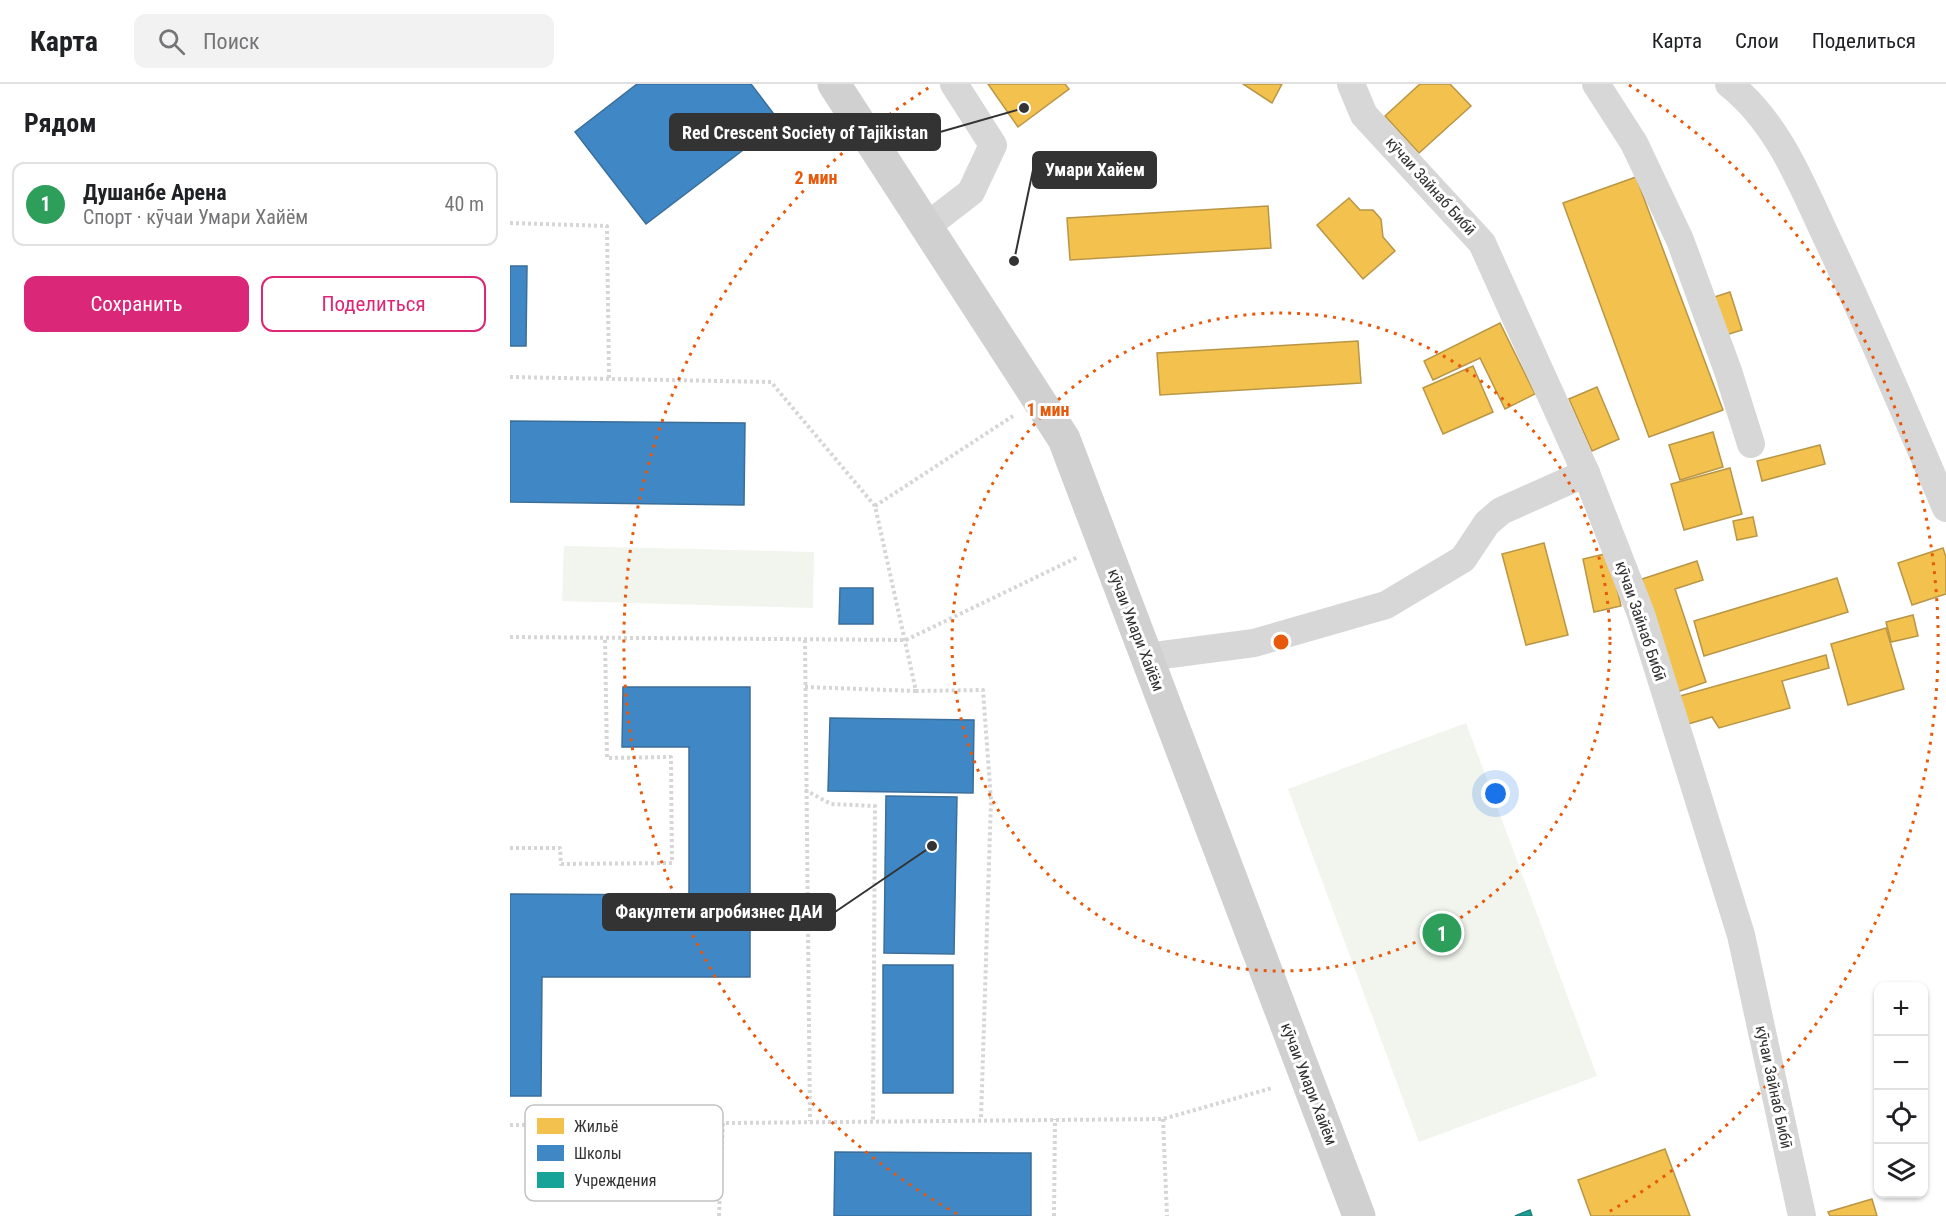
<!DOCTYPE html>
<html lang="ru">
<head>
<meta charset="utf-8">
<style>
  :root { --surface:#fff; --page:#f2f2f2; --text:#202124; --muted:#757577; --line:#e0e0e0; --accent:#db2777 }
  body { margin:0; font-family:"Roboto Condensed",sans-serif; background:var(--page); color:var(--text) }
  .controls { position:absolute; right:18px; bottom:18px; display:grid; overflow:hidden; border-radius:12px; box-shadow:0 2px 4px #0004 }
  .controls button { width:54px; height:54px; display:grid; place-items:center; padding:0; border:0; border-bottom:2px solid var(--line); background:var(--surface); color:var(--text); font:30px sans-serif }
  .you { position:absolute; left:986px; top:710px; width:21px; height:21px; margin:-15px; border:4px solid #fff; border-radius:50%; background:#1a73e8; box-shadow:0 0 0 9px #1a73e833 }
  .badge { display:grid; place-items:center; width:39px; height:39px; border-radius:50%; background:var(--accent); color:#fff; font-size:20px; font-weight:700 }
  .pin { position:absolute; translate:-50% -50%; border:3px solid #fff; box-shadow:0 2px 6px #0006 }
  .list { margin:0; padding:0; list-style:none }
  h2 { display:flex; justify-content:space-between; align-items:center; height:78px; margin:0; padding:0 24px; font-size:26px }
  h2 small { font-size:20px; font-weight:400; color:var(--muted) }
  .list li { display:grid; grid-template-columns:39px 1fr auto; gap:18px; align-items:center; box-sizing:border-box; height:84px; margin:0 12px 12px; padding:0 12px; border:2px solid var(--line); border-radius:12px }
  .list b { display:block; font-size:22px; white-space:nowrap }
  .list p { margin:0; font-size:20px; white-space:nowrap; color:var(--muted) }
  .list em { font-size:20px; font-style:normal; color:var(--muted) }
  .actions { display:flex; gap:12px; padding:18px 24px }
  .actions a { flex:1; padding:14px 0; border:2px solid var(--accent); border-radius:12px; text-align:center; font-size:21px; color:var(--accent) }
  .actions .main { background:var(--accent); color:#fff }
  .icon { flex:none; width:33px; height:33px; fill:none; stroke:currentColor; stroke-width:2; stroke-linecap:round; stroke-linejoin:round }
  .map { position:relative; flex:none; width:1436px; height:1132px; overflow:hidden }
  header { display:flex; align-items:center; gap:36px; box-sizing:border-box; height:84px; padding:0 30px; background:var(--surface); border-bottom:2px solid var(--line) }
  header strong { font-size:28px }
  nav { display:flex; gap:33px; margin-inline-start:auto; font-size:21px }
  .search { width:420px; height:54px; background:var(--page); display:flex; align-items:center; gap:15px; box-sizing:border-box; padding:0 21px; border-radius:12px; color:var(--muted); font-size:22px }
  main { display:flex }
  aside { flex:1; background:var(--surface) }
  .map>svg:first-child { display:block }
</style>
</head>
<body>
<header>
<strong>Карта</strong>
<div class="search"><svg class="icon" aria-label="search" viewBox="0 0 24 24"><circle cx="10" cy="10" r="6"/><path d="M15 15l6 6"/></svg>Поиск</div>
<nav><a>Карта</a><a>Слои</a><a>Поделиться</a></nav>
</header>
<main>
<aside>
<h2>Рядом<small></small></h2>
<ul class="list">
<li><span class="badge" style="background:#2e9e5b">1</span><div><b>Душанбе Арена</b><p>Спорт · кӯчаи Умари Хайём</p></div><em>40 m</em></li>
</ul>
<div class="actions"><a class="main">Сохранить</a><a>Поделиться</a></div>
</aside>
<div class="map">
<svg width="1436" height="1132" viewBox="0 0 1436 1132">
  <rect width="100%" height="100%" fill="#fff"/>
  <g fill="#f1f5ed">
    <path d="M54 462 304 468 303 524 52 517Z"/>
    <path d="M956 639 1087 992 909 1058 778 705Z"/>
  </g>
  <g fill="#f2c14e" stroke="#b99646" stroke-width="1.5">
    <path d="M478 0H555L559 5 508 43Z"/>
    <path d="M733 0H772L762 19Z"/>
    <path d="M910 0H940L961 22 909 69 875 32Z"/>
    <path d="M1126 93 1213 326 1139 353 1053 119Z"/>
    <path d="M839 114 850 126H863L871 135 873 153 885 167 853 195 807 141Z"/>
    <path d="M758 122 761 164 560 176 557 134Z"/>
    <path d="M1220 208 1232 246 1206 254 1195 216Z"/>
    <path d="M990 239 1025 310 995 325 970 274 923 296 914 277Z"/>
    <path d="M848 257 851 299 650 311 647 269Z"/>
    <path d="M963 282 983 328 933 350 913 304Z"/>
    <path d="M1087 303 1109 355 1082 367 1059 315Z"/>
    <path d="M1203 348 1213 383 1170 396 1159 361Z"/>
    <path d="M1310 361 1315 380 1252 397 1247 377Z"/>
    <path d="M1220 384 1232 430 1174 446 1161 400Z"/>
    <path d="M1243 433 1247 452 1227 456 1223 437Z"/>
    <path d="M1034 459 1058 551 1016 561 992 470Z"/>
    <path d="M1433 464 1436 473V510L1402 521 1388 479Z"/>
    <path d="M1099 469 1111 522 1084 528 1073 475Z"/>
    <path d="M1187 477 1193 496 1165 505 1196 598 1167 608 1129 496Z"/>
    <path d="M1327 494 1338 528 1194 572 1184 537Z"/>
    <path d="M1403 531 1408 552 1381 558 1376 538Z"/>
    <path d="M1376 544 1394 605 1338 621 1321 560Z"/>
    <path d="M1316 571 1319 584 1272 597 1280 624 1209 644 1202 633 1178 640 1170 612Z"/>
    <path d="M1155 1065 1180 1132H1081L1068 1096Z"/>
    <path d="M1362 1115 1367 1132H1320L1318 1128Z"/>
  </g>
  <g fill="#3f88c5" stroke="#3b6e99" stroke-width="1.5">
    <path d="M127 0H241L270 38 136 140 65 48Z"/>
    <path d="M0 182H17L16 262H0Z"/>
    <path d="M0 337 235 339 234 421 0 418Z"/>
    <path d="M330 504H363V540H329Z"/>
    <path d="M113 603H240V893H32L31 1012H0V810L179 811V663H112Z"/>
    <path d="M320 634 464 636 463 709 318 707Z"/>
    <path d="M376 712 447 713 444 870 374 869Z"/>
    <rect x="373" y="881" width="70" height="128"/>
    <path d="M325 1068 521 1069V1132H324Z"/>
  </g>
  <path fill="#17a398" stroke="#1f817a" stroke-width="1.5" d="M1020 1126 1022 1132H1005Z"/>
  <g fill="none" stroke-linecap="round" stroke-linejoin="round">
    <g stroke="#d6d6d6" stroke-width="4" stroke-dasharray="3 3" stroke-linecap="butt">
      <path d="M0 139 97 142 99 294"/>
      <path d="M0 293 261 298 365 422 406 607 473 606 481 716 471 1035"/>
      <path d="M365 422 503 332"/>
      <path d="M0 553 396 556 568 473"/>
      <path d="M295 556 300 1037"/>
      <path d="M295 603 406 607"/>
      <path d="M295 706 321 720 365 722 363 1036"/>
      <path d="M0 764H50L51 780 162 779 161 673 97 674 95 554"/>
      <path d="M653 1035 657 1132"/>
      <path d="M0 1041 653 1035 762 1004"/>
      <path d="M209 1132 213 1037"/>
      <path d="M544 1132 545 1035"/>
    </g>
    <g stroke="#d7d7d7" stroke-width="28">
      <path d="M841 0 854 31 972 159 1076 389 1131 530 1231 851 1292 1132"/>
      <path d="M1086 0 1124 59 1170 156 1218 287 1241 360"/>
      <path d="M1219 0C1271 41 1294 107 1322 165 1362 250 1399 338 1436 424"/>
      <path d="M417 142 461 108 483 61 444 0"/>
      <path d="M637 573 744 559 876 521 953 475 977 439 991 427 1076 389"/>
    </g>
    <path stroke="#d0d0d0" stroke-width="33" d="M324 0 554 355 849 1132"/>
  </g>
  <g fill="none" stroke="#e8590c" stroke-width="3" stroke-dasharray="3 6">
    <circle cx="771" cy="558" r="329"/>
    <path d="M447 1130A657 657 0 0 1 423 1M1119 1A657 657 0 0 1 1095 1130"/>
  </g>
  <g text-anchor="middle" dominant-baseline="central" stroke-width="6" stroke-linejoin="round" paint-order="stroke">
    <g font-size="16" fill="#333" stroke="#fff">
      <text transform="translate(921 102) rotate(48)">кӯчаи Зайнаб Бибӣ</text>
      <text transform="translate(1131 537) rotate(71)">кӯчаи Зайнаб Бибӣ</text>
      <text transform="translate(626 546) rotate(69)">кӯчаи Умари Хайём</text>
      <text transform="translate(799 1000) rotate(69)">кӯчаи Умари Хайём</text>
      <text transform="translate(1264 1003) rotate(78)">кӯчаи Зайнаб Бибӣ</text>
    </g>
  </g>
  <rect x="15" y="1021" width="198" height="96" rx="9" fill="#fff" stroke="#c2c2c2" stroke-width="1.5"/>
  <rect x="27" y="1034" width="27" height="16" fill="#f2c14e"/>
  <rect x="27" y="1061" width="27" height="16" fill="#3f88c5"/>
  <rect x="27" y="1088" width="27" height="16" fill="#17a398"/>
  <g font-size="16" fill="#333">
    <text x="64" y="1048">Жильё</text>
    <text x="64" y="1075">Школы</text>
    <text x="64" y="1102">Учреждения</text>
  </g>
  <circle cx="771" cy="558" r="9" fill="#e8590c" stroke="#fff" stroke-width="3"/>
  <g font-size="18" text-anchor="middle" font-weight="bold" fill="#e8590c" stroke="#fff" stroke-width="6" stroke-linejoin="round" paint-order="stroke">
    <text x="306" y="100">2 мин</text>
    <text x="538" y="332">1 мин</text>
  </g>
  <path fill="none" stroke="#333" stroke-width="2" d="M514 24L430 48M504 177L523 86M422 762L325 828"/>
  <g fill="#333" stroke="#fff" stroke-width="2">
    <circle cx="514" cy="24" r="6"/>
    <circle cx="504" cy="177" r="6"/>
    <circle cx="422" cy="762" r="6"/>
  </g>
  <g fill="#333" stroke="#333" stroke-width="2">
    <rect x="160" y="30" width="270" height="36" rx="6"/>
    <rect x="523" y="68" width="123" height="36" rx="6"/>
    <rect x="93" y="810" width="232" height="36" rx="6"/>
  </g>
  <g font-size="18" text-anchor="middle" font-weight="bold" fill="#fff">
    <text x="295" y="55">Red Crescent Society of Tajikistan</text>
    <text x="585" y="92">Умари Хайем</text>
    <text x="209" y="834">Факултети агробизнес ДАИ</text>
  </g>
</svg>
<div class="controls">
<button>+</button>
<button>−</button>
<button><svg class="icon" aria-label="locate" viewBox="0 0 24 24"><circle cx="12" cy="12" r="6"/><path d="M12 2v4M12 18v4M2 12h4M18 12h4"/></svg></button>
<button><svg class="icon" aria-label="layers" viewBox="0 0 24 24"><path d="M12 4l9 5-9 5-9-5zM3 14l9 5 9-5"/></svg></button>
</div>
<div class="you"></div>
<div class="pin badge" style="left:932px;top:849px;background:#2e9e5b">1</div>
</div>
</main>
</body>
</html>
